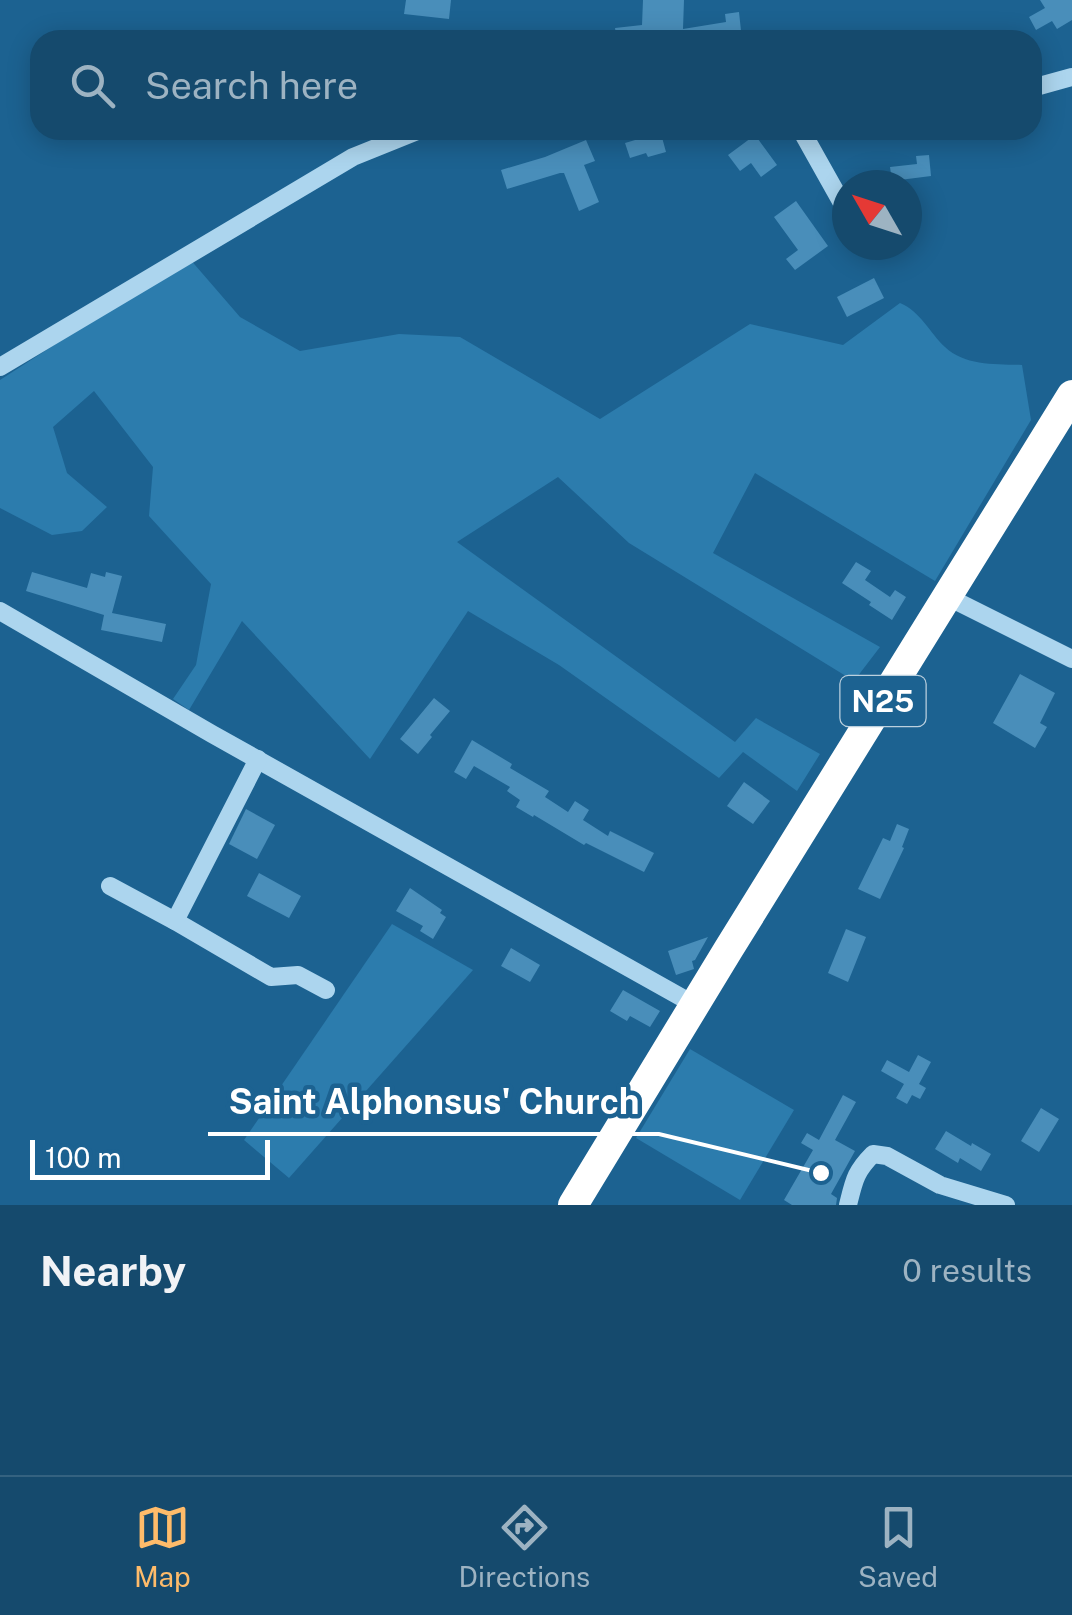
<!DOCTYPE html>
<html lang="en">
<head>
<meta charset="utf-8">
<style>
  :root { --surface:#154a6d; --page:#225475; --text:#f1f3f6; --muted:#9db3c2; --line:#346280; --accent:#febb6a }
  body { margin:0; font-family:"Public Sans",sans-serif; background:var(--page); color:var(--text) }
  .compass { position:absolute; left:832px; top:170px; width:90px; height:90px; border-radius:50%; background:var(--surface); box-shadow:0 5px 25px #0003; rotate:309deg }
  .scale { position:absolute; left:30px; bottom:25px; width:240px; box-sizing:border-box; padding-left:10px; border:5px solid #fff; border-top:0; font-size:28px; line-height:35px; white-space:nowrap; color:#fff; -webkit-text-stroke:8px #1c6291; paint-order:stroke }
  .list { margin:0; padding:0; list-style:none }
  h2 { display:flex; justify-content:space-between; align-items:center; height:130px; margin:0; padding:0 40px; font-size:42px }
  h2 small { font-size:32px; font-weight:400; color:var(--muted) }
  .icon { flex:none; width:55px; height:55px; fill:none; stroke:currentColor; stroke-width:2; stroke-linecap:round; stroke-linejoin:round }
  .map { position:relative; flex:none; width:1072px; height:1205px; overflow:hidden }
  .search { position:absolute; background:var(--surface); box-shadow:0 5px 25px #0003; left:30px; right:30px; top:30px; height:110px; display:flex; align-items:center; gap:25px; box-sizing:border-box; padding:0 35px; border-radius:30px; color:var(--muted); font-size:38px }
  .sheet { height:270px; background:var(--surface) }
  nav { display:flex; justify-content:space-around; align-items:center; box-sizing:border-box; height:140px; border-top:2px solid var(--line); background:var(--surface); font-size:28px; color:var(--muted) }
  nav a { display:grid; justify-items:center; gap:5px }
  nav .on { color:var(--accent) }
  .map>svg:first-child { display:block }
</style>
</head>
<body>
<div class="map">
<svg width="1072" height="1205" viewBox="0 0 1072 1205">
  <rect width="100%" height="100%" fill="#1c6291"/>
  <g fill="#2c7cad">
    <path d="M189 258 240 317 300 351 399 334 460 337 600 419 750 324 843 345 900 303C921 312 929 332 945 347 965 366 996 364 1022 365L1031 420 935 581 755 473 713 553 880 647 854 681 629 543 558 477 457 542 735 742 756 718 820 754 797 791 743 752 719 778 559 665 468 611 370 759 242 621 189 710 173 699 196 665 211 584 149 516 153 467 94 391 53 427 67 473 107 507 82 531 52 535 0 508V380Z"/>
    <path d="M392 924 473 970 289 1178 244 1140Z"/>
    <path d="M690 1049 794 1110 740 1200 636 1138Z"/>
  </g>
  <g fill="#498eba">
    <path d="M406 0H451L449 19 404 14Z"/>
    <path d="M643 0H684L683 29 726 22 725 14 739 12 742 40H617L615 28 642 25Z"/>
    <path d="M1040 0H1072V20L1057 29 1052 21 1036 30 1029 17 1045 8Z"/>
    <path d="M655 130H660L666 152 648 157 646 153 630 158 625 143 642 138 641 134Z"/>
    <path d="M755 135 777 165 761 177 751 163 740 171 728 155Z"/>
    <path d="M586 140 595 161 584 165 599 202 579 211 564 173H560L507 189 501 170 545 157Z"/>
    <path d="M929 155 931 176 892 181 890 167 917 164 916 156Z"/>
    <path d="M796 201 828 246 795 270 786 259 798 250 774 217Z"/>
    <path d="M874 278 884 298 847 317 837 297Z"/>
    <path d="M856 562 871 571 865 580 890 597 895 590 906 597 892 620 869 605 871 602 842 583Z"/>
    <path d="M32 572 87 588 91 573 105 577 106 572 122 576 112 613 166 624 162 642 101 630 104 615 26 591Z"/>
    <path d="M1020 674 1055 693 1040 723 1047 727 1035 748 993 723Z"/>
    <path d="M434 698 450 711 430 735 432 737 418 754 400 739Z"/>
    <path d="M472 740 512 764 510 768 549 791 545 797 568 812 575 801 589 810 583 820 608 836 610 831 654 853 644 872 586 843 584 845 534 815 533 817 516 807 520 800 507 791 510 787 474 766 466 779 454 772Z"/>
    <path d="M744 782 770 801 753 824 727 806Z"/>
    <path d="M246 809 275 825 257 859 229 844Z"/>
    <path d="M897 824 909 829 902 847 904 848 880 899 858 889 883 838 890 841Z"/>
    <path d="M259 873 301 896 289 918 247 896Z"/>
    <path d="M410 888 442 910 440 913 446 917 433 939 420 931 423 926 396 911Z"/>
    <path d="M846 929 866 937 848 982 828 973Z"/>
    <path d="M708 937 695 960 692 961 694 969 676 975 668 951Z"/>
    <path d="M511 948 540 965 530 982 501 966Z"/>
    <path d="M623 990 660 1011 650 1027 630 1016 627 1021 610 1011Z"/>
    <path d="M918 1055 931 1062 919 1084 926 1088 920 1099 912 1095 907 1104 896 1098 904 1084 881 1071 887 1060 909 1072Z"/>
    <path d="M843 1095 856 1102 835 1140 855 1151 831 1194 837 1198 836 1205H792L784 1200 813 1150 801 1143 807 1133 819 1140Z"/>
    <path d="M1041 1108 1059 1119 1039 1152 1021 1141Z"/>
    <path d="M946 1131 971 1146 972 1143 991 1154 981 1171 960 1158 958 1163 935 1149Z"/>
  </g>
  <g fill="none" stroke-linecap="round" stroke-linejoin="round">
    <g stroke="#acd5ee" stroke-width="18">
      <path d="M1032 88 1072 77"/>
      <path d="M801 130 847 212"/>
      <path d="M865 245 866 247"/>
      <path d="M0 367 353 157 420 130"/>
      <path d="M948 597 1072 659"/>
      <path d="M0 611 212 734 695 1005"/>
      <path d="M110 886 175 921 271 977 298 975 326 990"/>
      <path d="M175 921 258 759"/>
      <path d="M848 1205C854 1181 855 1172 873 1154L887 1156 940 1185 1006 1205"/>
    </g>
    <path stroke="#fff" stroke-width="30" d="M573 1205 728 950 1072 395"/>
  </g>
  <g text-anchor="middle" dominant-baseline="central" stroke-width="9" stroke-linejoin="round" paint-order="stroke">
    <rect fill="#1c6291" stroke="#bbd0de" stroke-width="2.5" x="840.5" y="676" width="85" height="50" rx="8"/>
    <g font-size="30" font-weight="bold" fill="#fff">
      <text x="883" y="701">N25</text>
    </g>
  </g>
  <path fill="none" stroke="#fff" stroke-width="4" d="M821 1173L659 1134H208"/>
  <circle fill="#fff" stroke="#1c6291" stroke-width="4" cx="821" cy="1173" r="10"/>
  <g font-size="35" text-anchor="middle" font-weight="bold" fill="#fff" stroke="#1c6291" stroke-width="9" stroke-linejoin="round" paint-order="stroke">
    <text x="434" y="1114">Saint Alphonsus' Church</text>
  </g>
</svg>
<svg class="compass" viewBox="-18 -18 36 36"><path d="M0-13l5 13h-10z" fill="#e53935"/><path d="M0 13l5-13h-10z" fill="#9db3c2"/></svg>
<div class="scale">100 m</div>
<div class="search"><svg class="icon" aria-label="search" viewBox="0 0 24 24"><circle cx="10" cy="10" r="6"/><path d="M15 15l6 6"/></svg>Search here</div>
</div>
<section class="sheet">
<h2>Nearby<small>0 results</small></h2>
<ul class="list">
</ul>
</section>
<nav>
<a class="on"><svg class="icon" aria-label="map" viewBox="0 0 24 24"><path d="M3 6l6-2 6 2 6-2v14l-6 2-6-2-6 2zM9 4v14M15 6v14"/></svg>Map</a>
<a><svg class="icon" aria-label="directions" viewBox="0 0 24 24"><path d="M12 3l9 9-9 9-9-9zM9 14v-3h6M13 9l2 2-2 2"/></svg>Directions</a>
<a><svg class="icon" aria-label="saved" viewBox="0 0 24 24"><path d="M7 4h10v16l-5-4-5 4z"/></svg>Saved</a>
</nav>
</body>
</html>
